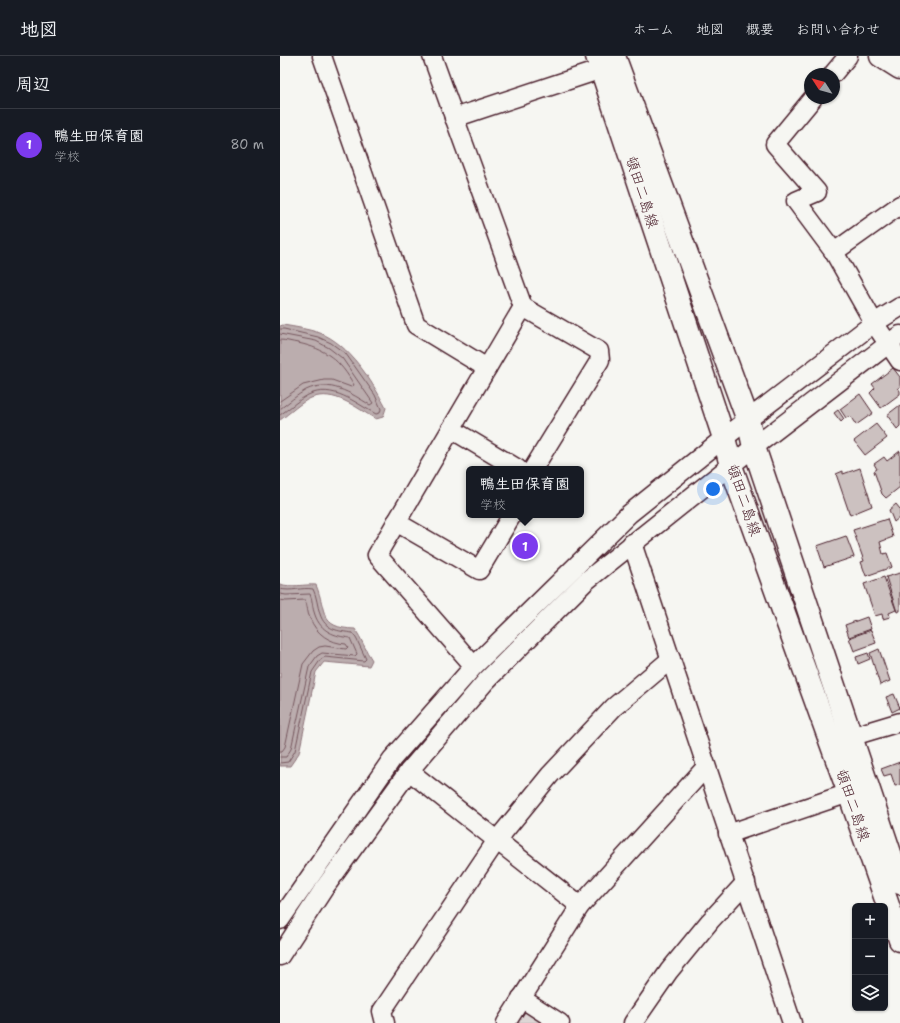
<!DOCTYPE html>
<html lang="ja">
<head>
<meta charset="utf-8">
<style>
  :root { --surface:#171b24; --page:#242831; --text:#f1f3f6; --muted:#9ea1a6; --line:#363941; --accent:#7c3aed }
  body { margin:0; font-family:"Shantell Sans","Klee One",sans-serif; background:var(--page); color:var(--text) }
  .controls { position:absolute; right:12px; bottom:12px; display:grid; overflow:hidden; border-radius:6px; box-shadow:0 1px 3px #0004 }
  .controls button { width:36px; height:36px; display:grid; place-items:center; padding:0; border:0; border-bottom:1px solid var(--line); background:var(--surface); color:var(--text); font:20px sans-serif }
  .compass { position:absolute; left:524px; top:12px; width:36px; height:36px; border-radius:50%; background:var(--surface); box-shadow:0 1px 3px #0004; rotate:306deg }
  .you { position:absolute; left:433px; top:433px; width:14px; height:14px; margin:-10px; border:3px solid #fff; border-radius:50%; background:#1a73e8; box-shadow:0 0 0 6px #1a73e833 }
  .badge { display:grid; place-items:center; width:26px; height:26px; border-radius:50%; background:var(--accent); color:#fff; font-size:13px; font-weight:700 }
  .pin { position:absolute; translate:-50% -50%; border:2px solid #fff; box-shadow:0 1px 4px #0006 }
  .popup { position:absolute; left:186px; top:410px; width:118px; height:52px; box-sizing:border-box; display:grid; place-content:center; border-radius:6px; background:var(--surface); filter:drop-shadow(0 1px 3px #0005); font-size:13px; white-space:nowrap; color:var(--muted) }
  .popup b { font-size:15px; color:var(--text) }
  .popup::after { content:''; position:absolute; left:50%; top:100%; margin-left:-8px; border:8px solid transparent; border-top-color:var(--surface) }
  .list { margin:0; padding:0; list-style:none }
  h2 { display:flex; justify-content:space-between; align-items:center; height:52px; margin:0; padding:0 16px; font-size:17px }
  h2 small { font-size:13px; font-weight:400; color:var(--muted) }
  .list li { display:grid; grid-template-columns:26px 1fr auto; gap:12px; align-items:center; box-sizing:border-box; height:72px; padding:0 16px; border-top:1px solid var(--line) }
  .list b { display:block; font-size:15px; white-space:nowrap }
  .list p { margin:0; font-size:13px; white-space:nowrap; color:var(--muted) }
  .list em { font-size:13px; font-style:normal; color:var(--muted) }
  .icon { flex:none; width:22px; height:22px; fill:none; stroke:currentColor; stroke-width:2; stroke-linecap:round; stroke-linejoin:round }
  .map { position:relative; flex:none; width:620px; height:967px; overflow:hidden }
  header { display:flex; align-items:center; gap:24px; box-sizing:border-box; height:56px; padding:0 20px; background:var(--surface); border-bottom:1px solid var(--line) }
  header strong { font-size:19px }
  nav { display:flex; gap:22px; margin-inline-start:auto; font-size:14px }
  main { display:flex }
  aside { flex:1; background:var(--surface) }
  .map>svg:first-child { display:block }
</style>
</head>
<body>
<header>
<strong>地図</strong>
<nav><a>ホーム</a><a>地図</a><a>概要</a><a>お問い合わせ</a></nav>
</header>
<main>
<aside>
<h2>周辺<small></small></h2>
<ul class="list">
<li><span class="badge">1</span><div><b>鴨生田保育園</b><p>学校</p></div><em>80 m</em></li>
</ul>
</aside>
<div class="map">
<svg width="620" height="967" viewBox="0 0 620 967">
  <rect width="100%" height="100%" fill="#f6f6f2"/>
  <filter id="ink" filterUnits="userSpaceOnUse"><feTurbulence type="fractalNoise" baseFrequency=".025" numOctaves="2"/><feDisplacementMap in="SourceGraphic" scale="8" xChannelSelector="R" yChannelSelector="G"/><feConvolveMatrix kernelMatrix="1 2 1 2 8 2 1 2 1" color-interpolation-filters="sRGB"/></filter>
  <g filter="url(#ink)">
    <path fill="#ddd6d5" stroke="#947a80" d="M248 954 269 967H232L240 956Z"/>
    <g fill="#bbadae" stroke="#8e747a">
      <path d="M3 269C15 271 28 273 40 277 69 288 92 325 106 352L103 361 96 363C76 352 55 333 31 342 21 346 9 358 0 364V270Z"/>
      <path d="M0 528C11 532 24 528 36 529 47 555 38 572 75 573 82 583 85 594 92 604L89 610 44 606 36 616 19 697 10 710H0Z"/>
    </g>
    <g fill="none" stroke-linecap="round" stroke-linejoin="round">
      <g stroke="#77585f" stroke-width="1">
        <path d="M0 273H4L38 281 51 287 66 298 95 339 101 353 100 357 96 358C75 347 53 327 28 339 18 344 9 353 0 359"/>
        <path d="M0 278 36 285 49 292 62 302 93 347 90 349C71 337 49 323 26 334 17 339 8 347 0 353"/>
        <path d="M0 284C6 284 12 286 18 287 46 293 60 304 74 329L71 331 52 324H44L23 329 0 345"/>
        <path d="M0 533C11 536 22 531 33 533 37 541 37 549 40 558 45 574 58 575 73 577L77 584 86 603 84 605 45 601 41 603 32 616 15 695 8 706 0 707"/>
        <path d="M0 538 6 539 30 538C33 545 32 552 35 559 41 576 55 580 70 582L77 598 75 600 42 597 37 600 29 611 11 693 6 701H0"/>
        <path d="M0 544 6 545 25 544C28 550 27 557 30 562 36 578 50 587 66 588L68 591 66 593 45 590 39 591 33 595 23 608 5 691 2 695H0"/>
      </g>
    </g>
    <g fill="#ccc1c0" stroke="#4a1f2b">
      <path d="M613 312 620 321V331L618 332 620 335V338L601 352 590 337 595 332 592 328Z"/>
      <path d="M580 338 593 357 576 369 570 360 566 362 560 353Z"/>
      <path d="M620 349V370L617 373 607 359Z"/>
      <path d="M558 354 564 363 561 366 554 357Z"/>
      <path d="M596 368 607 382 585 399 574 385Z"/>
      <path d="M620 395V425L619 426 620 431 606 442 602 438 594 415 597 413 594 408 604 401 607 405Z"/>
      <path d="M580 412 592 450 570 459 556 418 563 415V418Z"/>
      <path d="M616 448 620 453V461L614 466 609 454Z"/>
      <path d="M607 463 613 481 600 486 603 498 607 497 612 511 586 520 581 506 584 505 573 474Z"/>
      <path d="M566 480 574 501 544 511 537 490Z"/>
      <path d="M620 517V555L617 556 606 521Z"/>
      <path d="M604 521 616 554 609 557 610 561 603 563 602 558 595 560 584 528Z"/>
      <path d="M587 561 591 573 569 581 565 569Z"/>
      <path d="M591 574 596 587 574 595 569 582Z"/>
      <path d="M599 593 610 625 600 629 590 597Z"/>
      <path d="M588 597 590 603 578 608 576 601Z"/>
      <path d="M614 638 620 652 612 656 606 641Z"/>
      <path d="M620 706V729L615 730 611 718 604 720 601 713Z"/>
    </g>
    <g fill="none" stroke-linecap="round" stroke-linejoin="round">
      <g stroke="#4a1f2b" stroke-width="21">
        <g id="minor">
          <path d="M42 0 136 269 207 312"/>
          <path d="M152 0 243 251 97 499 194 610"/>
          <path d="M553 18 568 0"/>
          <path d="M533 42 495 88 537 136 516 145 554 196 594 267 620 305"/>
          <path d="M174 62 322 13"/>
          <path d="M554 196 620 149"/>
          <path d="M243 251 319 295 320 304 253 413"/>
          <path d="M171 373 238 413"/>
          <path d="M116 466 199 514 232 459"/>
          <path d="M352 487 512 967"/>
          <path d="M570 681 620 666"/>
          <path d="M129 715 300 850"/>
          <path d="M448 778 569 737"/>
          <path d="M0 864 112 703 194 610 349 458 444 382 594 267 620 251"/>
          <path d="M0 900 45 831 129 715 206 625 306 525 474 391 620 279"/>
          <path d="M241 942 280 967"/>
          <path d="M105 967 102 955 217 784 270 719 334 651 391 603"/>
          <path d="M226 967 300 850 426 711"/>
          <path d="M353 967 389 915 430 865 466 826"/>
        </g>
      </g>
      <g stroke="#4a1f2b" stroke-width="25">
        <g id="major">
          <path d="M317 0 444 382 451 410 569 737 620 884"/>
          <path d="M334 0 468 364 474 391 620 827"/>
          <path d="M601 0 620 12"/>
        </g>
      </g>
      <use href="#minor" stroke="#f6f6f2" stroke-width="18"/>
      <use href="#major" stroke="#f6f6f2" stroke-width="22"/>
    </g>
  </g>
  <g text-anchor="middle" dominant-baseline="central" stroke-width="4" stroke-linejoin="round" paint-order="stroke">
    <g font-size="15" fill="#4a1f2b" stroke="#f6f6f2">
      <text transform="translate(362 136) rotate(72)">頓田二島線</text>
      <text transform="translate(464 444) rotate(71)">頓田二島線</text>
      <text transform="translate(573 749) rotate(71)">頓田二島線</text>
    </g>
  </g>
</svg>
<div class="controls">
<button>+</button>
<button>−</button>
<button><svg class="icon" aria-label="layers" viewBox="0 0 24 24"><path d="M12 4l9 5-9 5-9-5zM3 14l9 5 9-5"/></svg></button>
</div>
<svg class="compass" viewBox="-18 -18 36 36"><path d="M0-13l5 13h-10z" fill="#e53935"/><path d="M0 13l5-13h-10z" fill="#9ea1a6"/></svg>
<div class="you"></div>
<div class="pin badge" style="left:245px;top:490px">1</div>
<div class="popup"><b>鴨生田保育園</b>学校</div>
</div>
</main>
</body>
</html>
